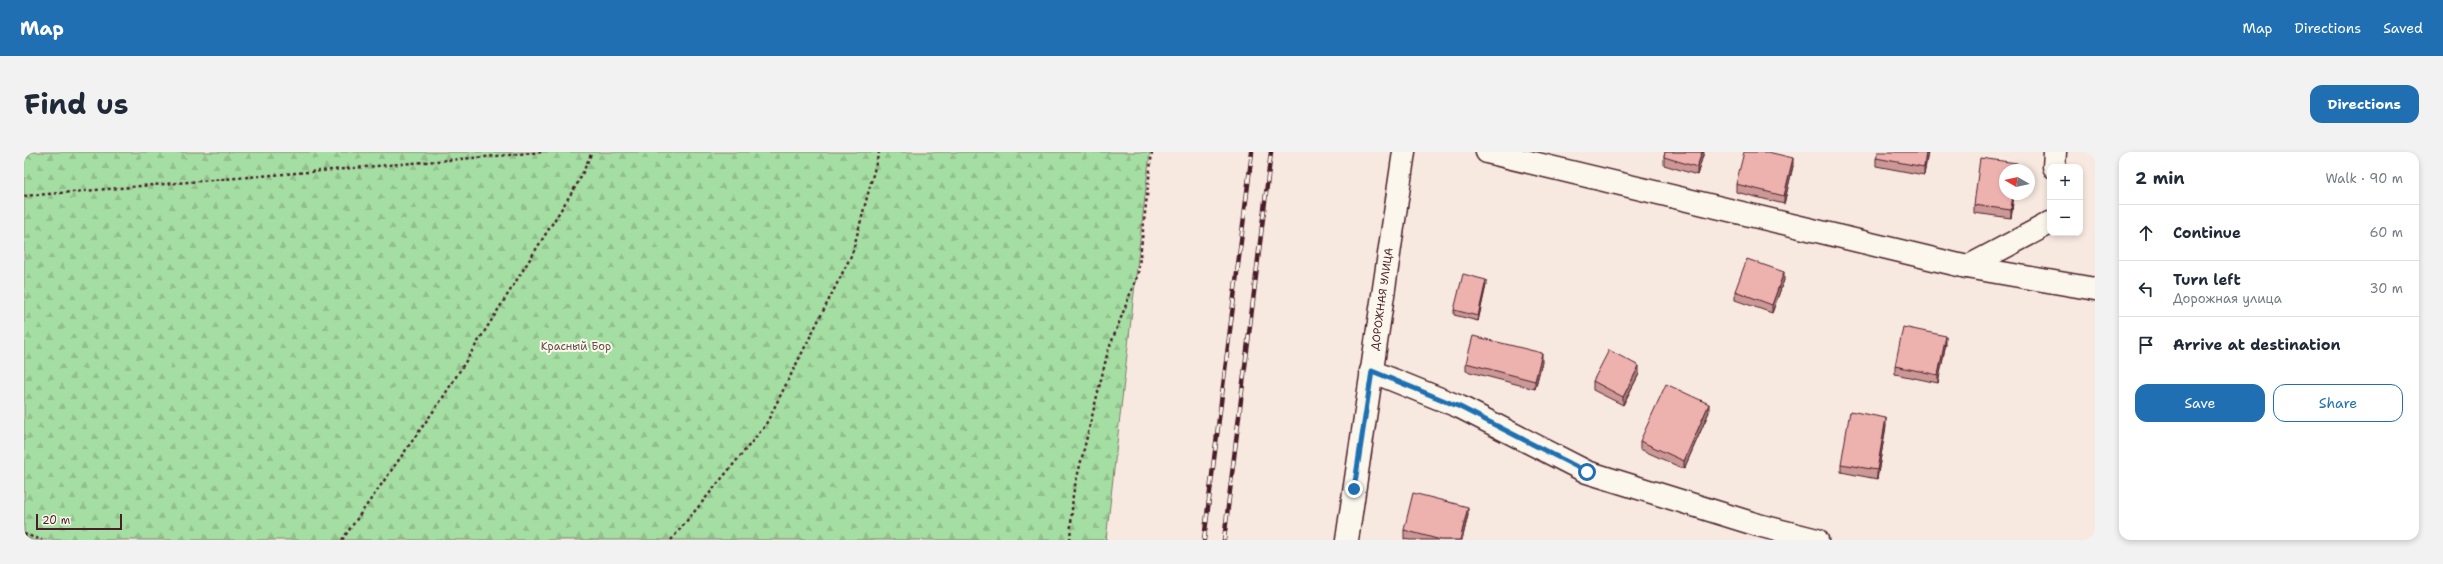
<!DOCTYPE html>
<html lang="en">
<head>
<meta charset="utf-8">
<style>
  :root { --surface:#fff; --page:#f2f2f3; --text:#1f2937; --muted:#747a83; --line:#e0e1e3; --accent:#1f6fb2 }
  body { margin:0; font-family:"Shantell Sans",sans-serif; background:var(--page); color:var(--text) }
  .controls { position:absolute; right:12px; top:12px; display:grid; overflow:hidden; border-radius:8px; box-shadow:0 2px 6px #0003 }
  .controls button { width:36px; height:36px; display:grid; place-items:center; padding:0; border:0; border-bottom:1px solid var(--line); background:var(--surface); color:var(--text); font:20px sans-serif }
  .compass { position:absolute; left:1975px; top:12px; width:36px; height:36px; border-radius:50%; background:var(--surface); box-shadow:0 2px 6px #0003; rotate:279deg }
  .scale { position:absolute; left:12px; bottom:10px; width:86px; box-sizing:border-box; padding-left:4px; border:2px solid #4a1f2b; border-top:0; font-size:11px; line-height:14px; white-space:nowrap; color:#4a1f2b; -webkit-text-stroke:3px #fbf7ec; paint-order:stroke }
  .stop { position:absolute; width:12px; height:12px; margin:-9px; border:3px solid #1f6fb2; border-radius:50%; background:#fff }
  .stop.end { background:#1f6fb2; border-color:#fff; box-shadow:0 1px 4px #0008 }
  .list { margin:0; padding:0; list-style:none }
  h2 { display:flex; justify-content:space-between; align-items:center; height:52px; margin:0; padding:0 16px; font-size:17px }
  h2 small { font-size:13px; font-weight:400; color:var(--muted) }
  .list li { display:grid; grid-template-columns:26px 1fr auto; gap:12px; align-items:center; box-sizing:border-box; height:56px; padding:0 16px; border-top:1px solid var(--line) }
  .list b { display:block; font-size:15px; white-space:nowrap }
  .list p { margin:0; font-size:13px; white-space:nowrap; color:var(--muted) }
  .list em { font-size:13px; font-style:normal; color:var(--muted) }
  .actions { display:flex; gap:8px; padding:12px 16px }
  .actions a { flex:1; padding:9px 0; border:1px solid var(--accent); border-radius:12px; text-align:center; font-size:14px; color:var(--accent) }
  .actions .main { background:var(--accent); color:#fff }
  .icon { flex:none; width:22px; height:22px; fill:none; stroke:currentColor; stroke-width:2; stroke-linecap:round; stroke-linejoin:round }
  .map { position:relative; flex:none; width:2071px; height:388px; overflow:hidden; border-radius:12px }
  header { display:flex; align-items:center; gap:24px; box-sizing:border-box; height:56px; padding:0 20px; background:var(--accent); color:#fff }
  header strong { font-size:19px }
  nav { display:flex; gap:22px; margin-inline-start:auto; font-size:14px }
  .intro { display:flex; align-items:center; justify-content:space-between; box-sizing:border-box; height:96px; padding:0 24px }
  h1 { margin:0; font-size:28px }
  .button { padding:10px 18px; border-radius:12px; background:var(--accent); color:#fff; font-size:14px; font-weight:700 }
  main { display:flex; gap:24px; padding:0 24px }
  aside { flex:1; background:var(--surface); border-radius:12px; box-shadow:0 2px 6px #0003 }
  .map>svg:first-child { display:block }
</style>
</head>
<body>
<header>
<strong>Map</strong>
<nav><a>Map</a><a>Directions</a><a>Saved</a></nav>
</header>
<div class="intro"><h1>Find us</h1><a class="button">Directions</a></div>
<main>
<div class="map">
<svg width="2071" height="388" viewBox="0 0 2071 388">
  <defs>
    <pattern id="forest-firs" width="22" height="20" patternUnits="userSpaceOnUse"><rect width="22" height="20" fill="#a5dea3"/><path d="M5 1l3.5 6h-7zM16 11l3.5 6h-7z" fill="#90be8c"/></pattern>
  </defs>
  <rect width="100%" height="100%" fill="#f8e9e0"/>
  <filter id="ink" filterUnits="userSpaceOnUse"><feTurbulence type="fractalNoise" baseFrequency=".025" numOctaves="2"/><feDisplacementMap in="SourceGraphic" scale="8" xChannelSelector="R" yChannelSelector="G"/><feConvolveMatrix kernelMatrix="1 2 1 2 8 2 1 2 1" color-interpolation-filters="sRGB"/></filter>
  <g filter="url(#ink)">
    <path fill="url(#forest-firs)" stroke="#787e67" d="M0 0H1126L1082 388H0Z"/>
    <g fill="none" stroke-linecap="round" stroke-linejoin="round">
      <g stroke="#4a1f2b" stroke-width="25">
        <g id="street">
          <path d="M1463 0 1943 115 2071 137"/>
          <path d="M2030 15 2031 0"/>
          <path d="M1943 115 2026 71"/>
          <path d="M1347 219 1436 255 1563 320 1734 373 1793 388"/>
          <path d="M1323 388 1380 0"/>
        </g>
      </g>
      <g stroke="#4a1f2b" stroke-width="2.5" stroke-dasharray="3 3" stroke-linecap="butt">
        <path d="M0 44 519 0"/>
        <path d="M0 382 18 388"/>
        <path d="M318 388 418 247 555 29 568 0"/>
        <path d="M647 388 741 274 828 102 855 0"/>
        <path d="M1046 388 1049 342 1084 199 1114 122 1128 0"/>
      </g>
      <use href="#street" stroke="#fbf7ec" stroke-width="22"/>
      <g stroke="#4a1f2b" stroke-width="4.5">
        <g id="rail">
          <path d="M1180 388 1228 0"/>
          <path d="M1200 388 1247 0"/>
        </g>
      </g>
      <use href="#rail" stroke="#fbf7ec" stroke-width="3" stroke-dasharray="9" stroke-linecap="butt"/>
    </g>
    <g fill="#cc9896" stroke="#4a1f2b">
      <path d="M1641 0H1680L1673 23 1640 13V5Z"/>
      <path d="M1904 0 1900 23 1852 14V6Z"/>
      <path d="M1769 14 1760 52 1712 40V32Z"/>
      <path d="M1993 18 1981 42H1990L1987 66 1950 61V53Z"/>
      <path d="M1760 128 1748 161 1711 148V139Z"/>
      <path d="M1462 133 1454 169 1430 163V158Z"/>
      <path d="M1922 192 1914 231 1871 222V214Z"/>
      <path d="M1518 210 1511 237 1442 219V211Z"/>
      <path d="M1615 222 1599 253 1569 238V229Z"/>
      <path d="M1685 260 1660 317 1616 297V289Z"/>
      <path d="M1862 274 1853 327 1817 320V312Z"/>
      <path d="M1444 363 1438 388H1385L1380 387V378Z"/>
    </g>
    <g fill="#a67c7a" stroke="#4a1f2b">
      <path d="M1678 0H1680L1673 23V15Z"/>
      <path d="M1902 0H1904L1900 23V15Z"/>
      <path d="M1769 6V14L1760 52V44Z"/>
      <path d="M1989 42H1990L1987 66V58Z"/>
      <path d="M1760 120V128L1748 161V153Z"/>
      <path d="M1462 128V133L1454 169V164Z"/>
      <path d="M1922 184V192L1914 231V223Z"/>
      <path d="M1518 201V210L1511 237V229Z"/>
      <path d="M1615 214V222L1599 253V245Z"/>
      <path d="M1685 252V260L1660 317V309Z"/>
      <path d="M1862 266V274L1853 327V318Z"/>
      <path d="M1444 355V363L1438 388H1436Z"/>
    </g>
    <g fill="#edb1ae" stroke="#4a1f2b">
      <path d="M1641 0H1678L1673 15 1640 5Z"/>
      <path d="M1720 0H1744L1769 6 1760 44 1712 32Z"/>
      <path d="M1854 0H1902L1900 15 1852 6Z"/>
      <path d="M1956 6 1993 11 1992 18H1981V42H1989L1987 58 1950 53Z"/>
      <path d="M1723 107 1760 120 1748 153 1711 139Z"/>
      <path d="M1439 122 1462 128 1454 164 1430 158Z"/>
      <path d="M1879 175 1922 184 1914 223 1871 214Z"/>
      <path d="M1449 184 1518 201 1511 229 1442 211Z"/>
      <path d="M1585 198 1615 214 1599 245 1569 229Z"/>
      <path d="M1642 232 1685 252 1660 309 1616 289Z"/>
      <path d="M1826 259 1862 266 1853 318 1817 312Z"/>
      <path d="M1389 341 1444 355 1436 388H1417L1380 378Z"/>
    </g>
  </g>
  <g fill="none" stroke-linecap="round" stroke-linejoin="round" filter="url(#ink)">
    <path stroke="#1f6fb2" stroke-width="5" d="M1330 337 1348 219 1436 255 1563 320"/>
  </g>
  <g text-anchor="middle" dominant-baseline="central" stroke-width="4" stroke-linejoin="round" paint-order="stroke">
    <g font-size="11" fill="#4a1f2b" stroke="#fbf7ec">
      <text transform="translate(1358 147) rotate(-82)">ДОРОЖНАЯ УЛИЦА</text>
    </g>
    <g font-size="11" fill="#614f49" stroke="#fbf7ec">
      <text x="552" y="194">Красный Бор</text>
    </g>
  </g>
</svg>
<div class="controls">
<button>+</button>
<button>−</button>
</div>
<svg class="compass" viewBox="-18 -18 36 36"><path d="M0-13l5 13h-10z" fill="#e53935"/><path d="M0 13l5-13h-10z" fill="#747a83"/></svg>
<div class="scale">20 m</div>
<div class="stop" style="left:1563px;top:320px"></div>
<div class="stop end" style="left:1330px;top:337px"></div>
</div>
<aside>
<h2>2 min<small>Walk · 90 m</small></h2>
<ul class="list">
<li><svg class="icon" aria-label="ahead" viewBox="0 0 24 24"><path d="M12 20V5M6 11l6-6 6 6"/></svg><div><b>Continue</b></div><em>60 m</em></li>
<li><svg class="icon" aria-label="left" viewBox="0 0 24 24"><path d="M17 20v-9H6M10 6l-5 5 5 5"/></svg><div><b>Turn left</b><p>Дорожная улица</p></div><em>30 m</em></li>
<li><svg class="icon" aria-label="arrive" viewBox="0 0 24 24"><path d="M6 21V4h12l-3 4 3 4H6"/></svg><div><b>Arrive at destination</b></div></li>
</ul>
<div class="actions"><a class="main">Save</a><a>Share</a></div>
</aside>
</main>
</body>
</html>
